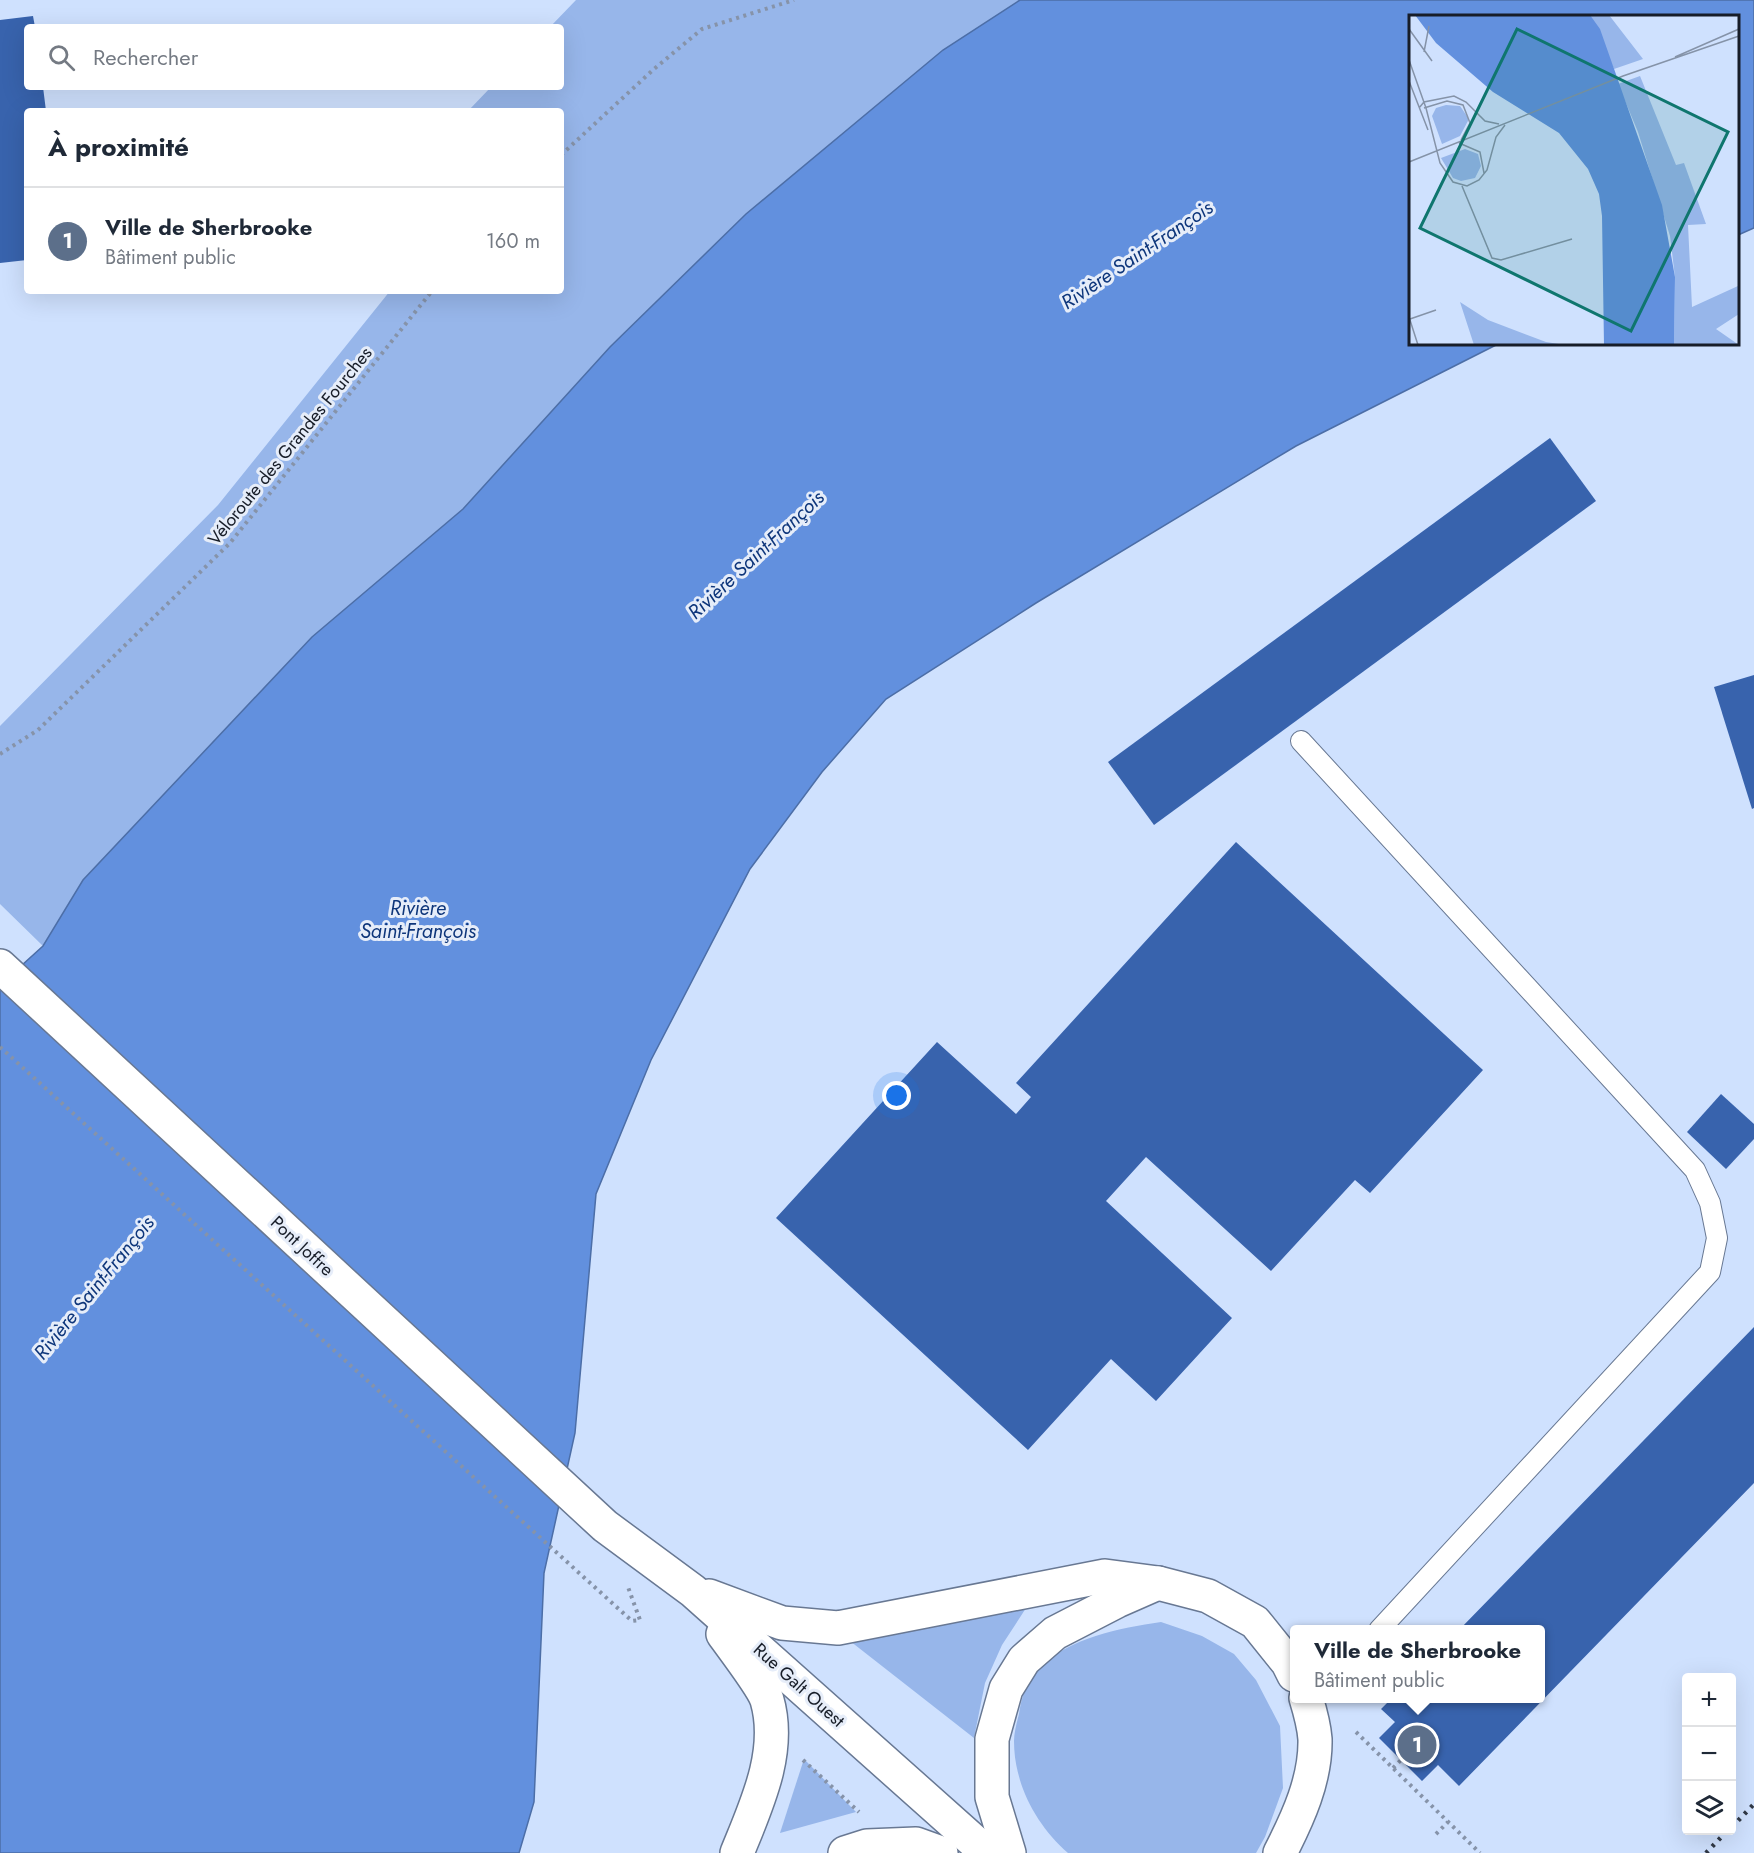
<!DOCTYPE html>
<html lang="fr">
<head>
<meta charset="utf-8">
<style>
  :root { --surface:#fff; --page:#f6f6f7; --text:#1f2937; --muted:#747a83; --line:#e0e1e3; --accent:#ea580c }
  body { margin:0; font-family:Jost,sans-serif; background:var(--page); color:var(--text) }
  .controls { position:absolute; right:18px; bottom:18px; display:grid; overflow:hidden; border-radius:6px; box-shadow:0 6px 24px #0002 }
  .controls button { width:54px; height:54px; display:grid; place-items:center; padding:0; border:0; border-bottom:2px solid var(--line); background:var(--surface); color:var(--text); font:30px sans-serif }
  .you { position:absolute; left:897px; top:1096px; width:21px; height:21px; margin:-15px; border:4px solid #fff; border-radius:50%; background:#1a73e8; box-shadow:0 0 0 9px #1a73e833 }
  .badge { display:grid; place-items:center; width:39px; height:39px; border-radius:50%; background:var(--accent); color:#fff; font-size:20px; font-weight:700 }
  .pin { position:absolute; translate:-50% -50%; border:3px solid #fff; box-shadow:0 2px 6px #0006 }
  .popup { position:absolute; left:1290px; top:1625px; width:255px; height:78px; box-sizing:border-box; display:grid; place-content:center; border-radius:6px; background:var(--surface); filter:drop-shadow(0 2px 4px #0005); font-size:20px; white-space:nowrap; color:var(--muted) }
  .popup b { font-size:22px; color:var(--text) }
  .popup::after { content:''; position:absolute; left:50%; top:100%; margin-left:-12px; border:12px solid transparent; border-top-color:var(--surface) }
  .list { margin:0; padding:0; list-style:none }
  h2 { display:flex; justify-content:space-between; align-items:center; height:78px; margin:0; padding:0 24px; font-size:26px }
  h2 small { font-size:20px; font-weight:400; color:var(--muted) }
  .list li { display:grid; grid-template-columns:39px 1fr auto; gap:18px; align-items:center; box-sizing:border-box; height:108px; padding:0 24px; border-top:2px solid var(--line) }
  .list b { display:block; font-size:22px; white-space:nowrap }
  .list p { margin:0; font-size:20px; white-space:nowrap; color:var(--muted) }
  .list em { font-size:20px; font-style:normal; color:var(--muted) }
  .icon { flex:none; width:33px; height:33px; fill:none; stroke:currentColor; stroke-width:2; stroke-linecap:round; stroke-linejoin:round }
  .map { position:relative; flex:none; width:1754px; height:1853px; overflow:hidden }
  .search { position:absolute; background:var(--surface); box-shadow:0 6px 24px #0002; left:24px; top:24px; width:540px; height:66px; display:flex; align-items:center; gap:15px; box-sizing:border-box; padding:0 21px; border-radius:6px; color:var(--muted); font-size:22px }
  .panel { position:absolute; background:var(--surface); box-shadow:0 6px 24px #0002; left:24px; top:108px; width:540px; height:186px; border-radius:6px }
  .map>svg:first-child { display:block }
</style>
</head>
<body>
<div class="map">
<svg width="1754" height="1853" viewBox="0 0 1754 1853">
  <rect width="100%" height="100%" fill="#cfe1fe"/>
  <g fill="#97b6ea">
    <path d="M576 0H1020L943 50 746 214 610 347 463 509 312 637 83 880 43 946 0 904V726L218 505 390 291H561V111H468L491 87H561V27H550Z"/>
    <path d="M1028 1605 1002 1645 985 1683 974 1738 850 1641Z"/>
    <path d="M1161 1622 1202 1636 1234 1654 1256 1680 1280 1726 1283 1788 1265 1837 1256 1853H1068C1036 1825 1014 1784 1014 1741 1014 1732 1017 1722 1019 1714 1021 1699 1027 1679 1038 1668 1070 1638 1119 1628 1161 1622Z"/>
    <path d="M804 1759 856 1812 780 1833Z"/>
  </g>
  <path fill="#6290de" stroke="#4c6ea7" stroke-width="1.5" d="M1020 0H1754V228L1738 235V16H1410V344H1498L1296 446 1036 603 886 699 822 772 750 869 651 1060 596 1194 575 1433 544 1573 534 1802 519 1853H0V985L43 946 83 880 312 637 463 509 610 347 746 214 943 50Z"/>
  <g fill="#3863ad">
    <path d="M33 16 35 27H27V87H43L46 111H27V260L0 263V20Z"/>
    <path d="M1550 438 1596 501 1154 825 1108 762Z"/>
    <path d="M1754 675V808L1752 809 1714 687Z"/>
    <path d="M1236 842 1483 1070 1370 1193 1355 1180 1271 1271 1146 1157 1106 1201 1232 1318 1156 1401 1111 1359 1028 1450 776 1218 937 1042 1016 1114 1031 1097 1016 1083Z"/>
    <path d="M1721 1094 1754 1124V1139L1726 1169 1687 1132Z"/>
    <path d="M1754 1327V1483L1459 1786 1438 1765 1422 1781 1379 1738 1395 1722 1381 1709 1392 1698H1540V1630H1459Z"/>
  </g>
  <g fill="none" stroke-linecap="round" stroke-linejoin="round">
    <g stroke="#687893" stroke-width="22">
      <path id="lane" d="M1301 741 1695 1170 1710 1203 1717 1238 1710 1272 1379 1630"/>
    </g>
    <g stroke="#687893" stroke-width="36">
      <g id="secondary">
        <path d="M0 966 605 1526 693 1591 987 1853"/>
        <path d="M709 1596 782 1623 838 1628 1105 1576 1158 1583 1208 1596 1255 1622 1288 1663 1294 1675"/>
        <path d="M723 1634C733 1648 763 1687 767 1700 782 1752 756 1806 737 1853"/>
        <path d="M845 1853 867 1846 916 1844 941 1853"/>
        <path d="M1009 1853 992 1797V1739L1006 1689 1024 1660 1055 1633 1117 1601 1158 1583"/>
        <path d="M1280 1853C1298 1818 1316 1779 1315 1739 1314 1726 1310 1711 1306 1698"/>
      </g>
    </g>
    <g stroke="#8693a9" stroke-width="4" stroke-dasharray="3 4.5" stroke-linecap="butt">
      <path d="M561 155 654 69 702 29 794 0"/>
      <path d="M0 754 38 730 230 543 432 291"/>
      <path d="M0 1047 632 1621 640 1620 628 1587"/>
      <path d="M1356 1732 1480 1853"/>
      <path d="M803 1760 859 1812"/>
      <path d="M1393 1768 1401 1760"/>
      <path d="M1436 1834 1448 1822"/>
    </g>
    <use href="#lane" stroke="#fff" stroke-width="20"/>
    <use href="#secondary" stroke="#fff" stroke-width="33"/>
    <g stroke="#313946" stroke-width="4.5" stroke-dasharray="3 6" stroke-linecap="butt">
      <path d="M1732 1827 1754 1804"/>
      <path d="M1706 1853 1728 1830"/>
    </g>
  </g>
  <g text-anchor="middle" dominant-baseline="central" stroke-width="6" stroke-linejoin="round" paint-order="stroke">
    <g font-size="18" fill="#171d28" stroke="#e6edf9">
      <text transform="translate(290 446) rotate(-51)">Véloroute des Grandes Fourches</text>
      <text transform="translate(302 1246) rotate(43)">Pont Joffre</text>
      <text transform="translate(799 1685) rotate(42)">Rue Galt Ouest</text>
    </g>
    <g font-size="20" font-style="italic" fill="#0e367b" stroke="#e6edf9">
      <text transform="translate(1137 255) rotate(-34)">Rivière Saint-François</text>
      <text transform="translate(756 555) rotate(-43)">Rivière Saint-François</text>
      <text x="418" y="908">Rivière<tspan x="418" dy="23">Saint-François</tspan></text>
      <text transform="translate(94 1288) rotate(-51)">Rivière Saint-François</text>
    </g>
  </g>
  <g transform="translate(1409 15)">
    <rect width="330" height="330" fill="#cfe1fe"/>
    <path d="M181 0H200L234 44 205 54ZM231 61 267 150 275 148 297 209 279 210 283 292 329 271 330 299 307 314 330 330H265L266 262 261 221 229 117 209 69ZM37 90 51 91 60 104 51 121 33 129 23 101 27 93ZM56 134 69 139 72 151 66 163 52 166 44 163 32 143ZM51 287 79 305 137 327 156 330H65Z" fill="#97b6ea"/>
    <path d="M6 0H181L191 14 253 190 266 262 265 330H195L193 201 190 179 179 154 150 118 84 77 27 28Z" fill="#6290de"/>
    <path fill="none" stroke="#8593a8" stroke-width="1.5" d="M0 14 23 46M15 37 20 11M266 42 330 14M0 45 17 93 31 148 44 167 58 171 70 165 78 155 87 122 96 110M0 66 19 115M10 93 15 87 45 81 57 87 76 106 90 109M15 93 38 86 54 90 61 108 52 125M50 128 71 137 75 158M0 147 214 61 330 21M53 171 83 243 92 245 163 224M0 302 9 330M1 304 27 295"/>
    <path fill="#0f766e" fill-opacity="0.15" stroke="#0f766e" stroke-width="3" d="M108 14 319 117 222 316 11 213Z"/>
    <rect width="330" height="330" fill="none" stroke="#171d28" stroke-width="3"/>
  </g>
</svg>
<div class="controls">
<button>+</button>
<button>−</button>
<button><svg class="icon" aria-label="layers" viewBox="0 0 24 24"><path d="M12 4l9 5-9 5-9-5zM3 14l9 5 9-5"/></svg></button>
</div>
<div class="you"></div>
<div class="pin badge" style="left:1417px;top:1745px;background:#5c6f8a">1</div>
<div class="popup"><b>Ville de Sherbrooke</b>Bâtiment public</div>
<div class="search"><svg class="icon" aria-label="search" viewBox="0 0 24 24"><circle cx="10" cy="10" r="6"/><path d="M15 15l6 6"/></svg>Rechercher</div>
<section class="panel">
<h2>À proximité<small></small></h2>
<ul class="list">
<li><span class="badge" style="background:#5c6f8a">1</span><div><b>Ville de Sherbrooke</b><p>Bâtiment public</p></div><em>160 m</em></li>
</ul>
</section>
</div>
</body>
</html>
